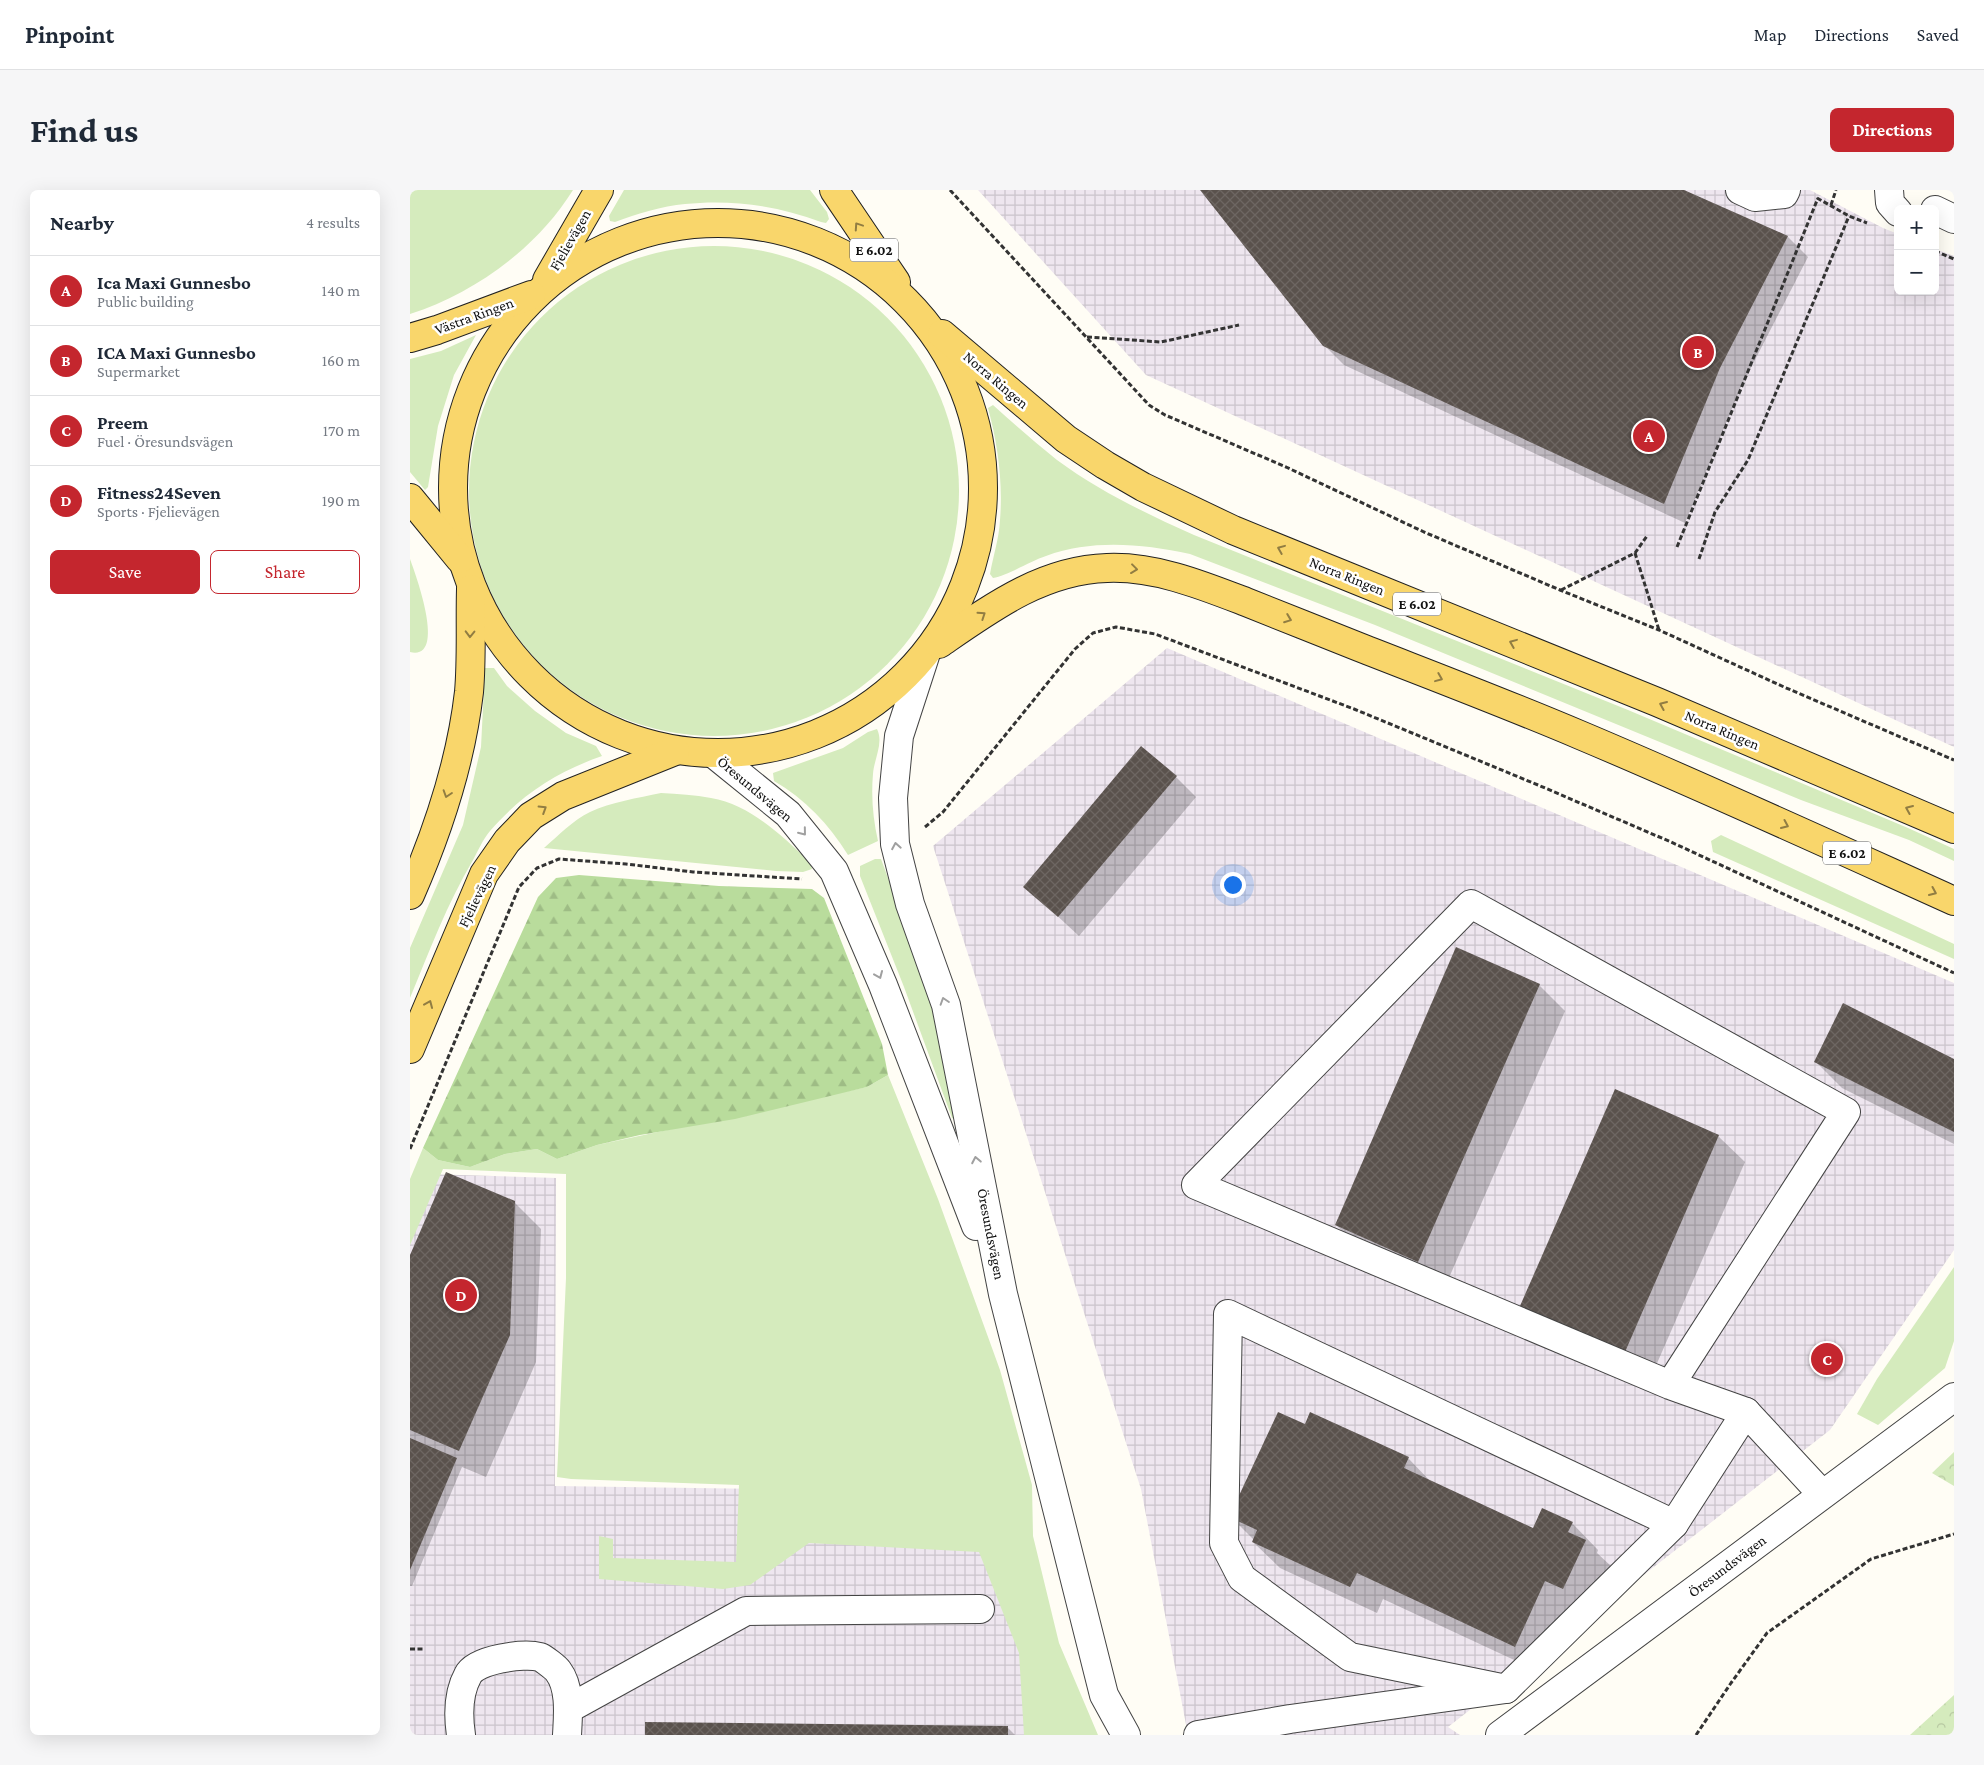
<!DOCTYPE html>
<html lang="en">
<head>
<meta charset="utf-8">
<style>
  :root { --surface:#fff; --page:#f6f6f7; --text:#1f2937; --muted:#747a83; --line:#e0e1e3; --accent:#c4262e }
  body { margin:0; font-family:"Crimson Pro",serif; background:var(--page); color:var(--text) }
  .controls { position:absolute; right:15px; top:15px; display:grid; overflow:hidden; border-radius:8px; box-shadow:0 5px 20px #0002 }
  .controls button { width:45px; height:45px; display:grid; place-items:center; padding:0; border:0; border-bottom:1px solid var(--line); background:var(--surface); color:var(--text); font:25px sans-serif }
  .you { position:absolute; left:822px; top:694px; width:18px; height:18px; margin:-12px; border:4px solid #fff; border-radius:50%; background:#1a73e8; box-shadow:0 0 0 8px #1a73e833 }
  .badge { display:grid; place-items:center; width:32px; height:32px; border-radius:50%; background:var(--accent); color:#fff; font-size:16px; font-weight:700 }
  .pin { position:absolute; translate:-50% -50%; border:2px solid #fff; box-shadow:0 1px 5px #0006 }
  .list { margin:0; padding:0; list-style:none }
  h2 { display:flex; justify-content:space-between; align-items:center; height:65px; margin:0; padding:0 20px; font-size:21px }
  h2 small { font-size:16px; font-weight:400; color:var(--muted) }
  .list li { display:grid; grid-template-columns:32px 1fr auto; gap:15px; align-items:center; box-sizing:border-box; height:70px; padding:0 20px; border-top:1px solid var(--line) }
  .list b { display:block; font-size:19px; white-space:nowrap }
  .list p { margin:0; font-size:16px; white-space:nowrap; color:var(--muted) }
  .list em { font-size:16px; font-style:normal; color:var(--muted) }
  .actions { display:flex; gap:10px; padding:15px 20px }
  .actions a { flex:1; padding:11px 0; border:1px solid var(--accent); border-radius:8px; text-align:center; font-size:18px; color:var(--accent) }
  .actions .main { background:var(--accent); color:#fff }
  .map { position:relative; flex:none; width:1544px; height:1545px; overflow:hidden; border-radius:8px }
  header { display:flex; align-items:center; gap:30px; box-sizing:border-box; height:70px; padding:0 25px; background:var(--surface); border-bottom:1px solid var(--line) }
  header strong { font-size:24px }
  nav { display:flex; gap:28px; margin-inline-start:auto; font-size:18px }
  .intro { display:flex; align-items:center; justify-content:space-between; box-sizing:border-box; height:120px; padding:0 30px }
  h1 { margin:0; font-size:35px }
  .button { padding:12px 22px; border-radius:8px; background:var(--accent); color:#fff; font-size:18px; font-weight:700 }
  main { display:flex; gap:30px; padding:0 30px }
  aside { flex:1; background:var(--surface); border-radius:8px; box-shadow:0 5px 20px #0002 }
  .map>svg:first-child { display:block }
</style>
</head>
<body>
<header>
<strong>Pinpoint</strong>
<nav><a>Map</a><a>Directions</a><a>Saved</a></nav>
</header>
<div class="intro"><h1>Find us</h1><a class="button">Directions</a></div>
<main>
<aside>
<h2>Nearby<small>4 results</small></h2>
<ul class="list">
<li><span class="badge">A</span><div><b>Ica Maxi Gunnesbo</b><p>Public building</p></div><em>140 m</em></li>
<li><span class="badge">B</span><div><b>ICA Maxi Gunnesbo</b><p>Supermarket</p></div><em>160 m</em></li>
<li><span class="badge">C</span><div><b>Preem</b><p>Fuel · Öresundsvägen</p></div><em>170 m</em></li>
<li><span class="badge">D</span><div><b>Fitness24Seven</b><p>Sports · Fjelievägen</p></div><em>190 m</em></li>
</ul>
<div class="actions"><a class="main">Save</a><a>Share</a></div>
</aside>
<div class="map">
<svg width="1544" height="1545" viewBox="0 0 1544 1545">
  <defs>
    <pattern id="industrial-grid" width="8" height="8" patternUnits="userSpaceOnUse" patternTransform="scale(1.25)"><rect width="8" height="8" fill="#eee6ef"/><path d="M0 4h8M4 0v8" fill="none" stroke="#cbc4cc"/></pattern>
    <pattern id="forest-firs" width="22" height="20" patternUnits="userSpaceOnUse" patternTransform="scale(1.25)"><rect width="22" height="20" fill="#b9dc9c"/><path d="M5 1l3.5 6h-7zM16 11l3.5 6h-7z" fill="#9ebc85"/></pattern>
    <pattern id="park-crowns" width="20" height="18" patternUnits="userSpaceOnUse" patternTransform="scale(1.25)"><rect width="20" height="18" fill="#d5ebbd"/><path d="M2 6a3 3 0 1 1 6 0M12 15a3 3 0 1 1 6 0" fill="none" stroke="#b6c8a1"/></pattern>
    <pattern id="building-cross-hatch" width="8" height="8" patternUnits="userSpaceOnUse" patternTransform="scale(1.25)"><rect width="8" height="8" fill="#5a524d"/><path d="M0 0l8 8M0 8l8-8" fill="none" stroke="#6d6662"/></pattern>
  </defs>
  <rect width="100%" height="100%" fill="#fffdf5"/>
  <g fill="url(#industrial-grid)">
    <path d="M568 0H1400L1473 38 1488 44V101H1525V59L1544 66V557L736 185Z"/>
    <path d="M757 458 1544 793V1060L1420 1240 1038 1537 1050 1545H778L731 1299 523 656Z"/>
    <path d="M16 984 146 988 145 1296 563 1302 647 1545H0V1020Z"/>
  </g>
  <g fill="#d5ebbd">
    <path d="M0 0H163C127 58 65 103 0 124Z"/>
    <path d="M214 0H400L417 22 419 29 416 33 411 32C368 16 322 9 275 14 252 16 227 24 205 32L200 31 199 26Z"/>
    <circle cx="304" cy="301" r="245"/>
    <path d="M66 145 44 185 28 236 18 297 15 300 0 282V169L31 161Z"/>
    <path d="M583 215C604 234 625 252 647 270 689 301 737 324 784 345L1218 520 1498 638 1544 659V671L1499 650 1391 610 965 435 780 364C732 354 683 349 636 366 620 371 597 386 583 388L580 384C583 366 589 349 590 330 593 292 588 255 578 218Z"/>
    <path d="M0 369C5 383 38 471 0 462Z"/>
    <path d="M75 478H84L97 496 125 521 156 543 186 556 192 566C147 582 112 604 80 641 73 649 68 661 63 670 37 714 19 762 0 808V758L53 635 71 557Z"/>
    <path d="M467 539C474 553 464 569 463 584 461 607 463 629 468 651L438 665C419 634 395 609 364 591L363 583 433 558 458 542Z"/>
    <path d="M251 603C268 604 285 605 301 608 341 615 372 646 400 672L402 679 393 682 366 681 134 658C149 645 162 631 180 622 201 612 228 608 251 603Z"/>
    <path d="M1311 645 1544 754V769L1303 662 1301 651Z"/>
    <path d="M465 669H471L523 810 550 932 542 928 494 797 450 686V676Z"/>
    <path d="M478 885 528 1009 590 1180 622 1295 623 1346 649 1453 688 1545H614L609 1463 569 1362 399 1353 340 1395 313 1399 189 1389V1346L203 1349V1368L326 1372 329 1295 161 1289 147 1287 156 1088V984L33 979 0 1055V989L13 958 28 970 60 977 95 964 127 959 147 969 187 955 457 897Z"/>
    <path d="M1544 1077V1151L1535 1178 1468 1235 1447 1224 1467 1189Z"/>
  </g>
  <path fill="url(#forest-firs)" d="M169 685 309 696 402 699 414 708 472 854 478 885 457 897 325 929 230 945 187 955 147 969 127 959 95 964 60 977 28 970 13 958 128 707 146 688Z"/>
  <g fill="url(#park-crowns)">
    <path d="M1544 1262V1296L1522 1283Z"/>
    <path d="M1544 1505V1545H1500Z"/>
  </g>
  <g fill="#0003">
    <path d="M792 0H1271L1378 47 1398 67 1330 199 1275 333 934 175 914 155Z"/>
    <path d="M731 558 766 587 786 607 669 746 615 696Z"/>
    <path d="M1129 795 1155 821 1035 1097 953 1061 926 1035Z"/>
    <path d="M1405 871H1544V954L1432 898Z"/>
    <path d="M1308 946 1335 972 1241 1187 1138 1142 1112 1115Z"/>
    <path d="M104 1012 131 1039 126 1172 76 1287 52 1277 2 1396H0V1068Z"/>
    <path d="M895 1236 998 1268 1022 1293 1124 1340 1162 1333 1188 1360 1187 1363 1202 1377 1132 1483 973 1409 967 1423 870 1378 843 1352 844 1350 821 1327Z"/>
    <path d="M597 1537 605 1545H236Z"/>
  </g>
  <g fill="url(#building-cross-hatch)">
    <path d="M790 0H1274L1378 46 1310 178 1254 314 913 156Z"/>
    <path d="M731 556 767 586 648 727 613 697Z"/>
    <path d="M1046 757 1130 794 1008 1072 925 1035Z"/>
    <path d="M1433 813 1544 869V942L1404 872Z"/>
    <path d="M1205 899 1309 945 1215 1162 1110 1116Z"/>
    <path d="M36 982 105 1011 100 1145 49 1261 0 1240V1065Z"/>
    <path d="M868 1222 895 1234 900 1222 999 1267 994 1278 1123 1338 1132 1318 1163 1332 1158 1342 1176 1350 1153 1399 1135 1391 1105 1457 947 1383 940 1397 842 1352 847 1340 819 1327Z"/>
    <path d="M0 1248 47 1268 0 1380Z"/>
    <path d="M235 1532 598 1536V1545H235Z"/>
  </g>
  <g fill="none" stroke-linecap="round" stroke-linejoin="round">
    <g stroke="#444" stroke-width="30">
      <g id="minor">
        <path d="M1330 0 1345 7 1374 4 1376 0"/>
        <path d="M1479 0 1480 13 1488 22"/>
        <path d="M1525 20 1544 29"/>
        <path d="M515 466 489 546 483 608 485 654 500 714 536 815 593 1104 694 1505 716 1545"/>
        <path d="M304 564 378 624 424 681 473 795 566 1036"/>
        <path d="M1260 1195 1436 922 1061 714 786 995 1260 1195 1336 1222"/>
        <path d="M1096 1499 940 1467 832 1388 814 1353 818 1124 1264 1334"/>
        <path d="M158 1519 336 1421 570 1419"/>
        <path d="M51 1545C48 1525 48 1503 58 1485 66 1469 114 1463 130 1467 134 1469 145 1477 148 1481 161 1498 158 1526 157 1545"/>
        <path d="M788 1545 880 1529 1096 1499 1264 1334 1336 1222 1412 1304"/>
        <path d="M1090 1545 1544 1207"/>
      </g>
    </g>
    <g stroke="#222" stroke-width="30">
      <g id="major">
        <path d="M424 0 486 92"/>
        <circle cx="308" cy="298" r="265"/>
        <path d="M137 90 189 0"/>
        <path d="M532 144 656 249 695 275 733 297 823 340 1247 512 1544 639"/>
        <path d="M0 148 27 140 121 105"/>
        <path d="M0 308 50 369"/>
        <path d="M529 454C581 418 632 380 697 378 745 376 792 395 836 412 874 427 911 442 949 457 1023 486 1097 514 1170 545 1296 598 1420 655 1544 711"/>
        <path d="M0 705C28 641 51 572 59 502 62 468 60 433 61 399"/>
        <path d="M0 859 74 684 97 651 121 626 153 606 265 561"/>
      </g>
    </g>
    <g stroke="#333" stroke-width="3" stroke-dasharray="5 2.5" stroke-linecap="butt">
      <path d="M540 0 739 215 755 225 876 277 1014 342 1150 400 1249 440 1374 497 1544 570"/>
      <path d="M1407 8 1439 26 1457 33"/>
      <path d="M1421 15 1426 0"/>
      <path d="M1525 61 1544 69"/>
      <path d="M677 147 751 152 829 135"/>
      <path d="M1267 357 1408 8"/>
      <path d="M1225 363 1249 440"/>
      <path d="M1289 369 1305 322 1338 270 1439 26"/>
      <path d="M1151 400 1225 363 1237 346"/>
      <path d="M515 637 533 622 665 459 683 443 706 437 745 444 944 519 1128 595 1261 652 1544 783"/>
      <path d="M0 959 109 697 127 678 149 669 216 674 283 682 392 689"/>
      <path d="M0 1459H15"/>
      <path d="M1286 1545 1321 1493 1357 1443 1461 1369 1544 1344"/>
    </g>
    <use href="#minor" stroke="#fff" stroke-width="28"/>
    <use href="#major" stroke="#f9d66b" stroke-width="28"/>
  </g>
  <defs><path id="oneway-chevron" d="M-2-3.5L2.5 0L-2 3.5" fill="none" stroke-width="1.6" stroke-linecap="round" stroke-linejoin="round" transform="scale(1.25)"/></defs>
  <g stroke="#917d42">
    <use href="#oneway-chevron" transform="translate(448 36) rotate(-124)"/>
    <use href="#oneway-chevron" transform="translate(871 359) rotate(-158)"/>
    <use href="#oneway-chevron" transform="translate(724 379) rotate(7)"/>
    <use href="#oneway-chevron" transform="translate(572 425) rotate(-34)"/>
    <use href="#oneway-chevron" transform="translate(878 429) rotate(21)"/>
    <use href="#oneway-chevron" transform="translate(60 444) rotate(91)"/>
    <use href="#oneway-chevron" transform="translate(1103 453) rotate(-158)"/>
    <use href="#oneway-chevron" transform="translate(1029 488) rotate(22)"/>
    <use href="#oneway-chevron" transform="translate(1253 515) rotate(-157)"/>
    <use href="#oneway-chevron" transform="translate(37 604) rotate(108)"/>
    <use href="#oneway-chevron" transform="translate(133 619) rotate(-32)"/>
    <use href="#oneway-chevron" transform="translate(1499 619) rotate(-157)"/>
    <use href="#oneway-chevron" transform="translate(1375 635) rotate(24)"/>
    <use href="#oneway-chevron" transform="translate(1523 702) rotate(24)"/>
    <use href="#oneway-chevron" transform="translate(19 814) rotate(-67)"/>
  </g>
  <g stroke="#a0a0a0">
    <use href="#oneway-chevron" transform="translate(393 642) rotate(51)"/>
    <use href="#oneway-chevron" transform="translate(486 656) rotate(-100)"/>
    <use href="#oneway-chevron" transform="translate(469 785) rotate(67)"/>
    <use href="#oneway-chevron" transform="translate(534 811) rotate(-108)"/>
    <use href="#oneway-chevron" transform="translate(566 970) rotate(-101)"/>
  </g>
  <g text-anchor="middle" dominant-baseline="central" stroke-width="5" stroke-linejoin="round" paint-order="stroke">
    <g fill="#fff" stroke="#585858" stroke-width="1">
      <rect x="440" y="48.5" width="48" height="23" rx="4"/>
      <rect x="983" y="402.5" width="48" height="23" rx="4"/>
      <rect x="1413" y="651.5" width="48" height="23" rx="4"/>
    </g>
    <g font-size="14" font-weight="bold" fill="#111">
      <text x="464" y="60">E 6.02</text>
      <text x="1007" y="414">E 6.02</text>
      <text x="1437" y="663">E 6.02</text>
    </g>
    <g font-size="15" fill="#111" stroke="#fff">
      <text transform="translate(160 50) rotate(-60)">Fjelievägen</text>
      <text transform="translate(64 126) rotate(-20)">Västra Ringen</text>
      <text transform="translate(586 190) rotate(40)">Norra Ringen</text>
      <text transform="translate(937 386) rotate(22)">Norra Ringen</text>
      <text transform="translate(1312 540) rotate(23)">Norra Ringen</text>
      <text transform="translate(345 599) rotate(40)">Öresundsvägen</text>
      <text transform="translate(67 706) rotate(-64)">Fjelievägen</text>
      <text transform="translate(581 1044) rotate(79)">Öresundsvägen</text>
      <text transform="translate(1317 1376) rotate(-37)">Öresundsvägen</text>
    </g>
  </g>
</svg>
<div class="controls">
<button>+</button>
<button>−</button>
</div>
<div class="you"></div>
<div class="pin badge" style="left:1239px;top:246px">A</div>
<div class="pin badge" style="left:1288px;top:162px">B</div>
<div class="pin badge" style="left:1417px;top:1169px">C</div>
<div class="pin badge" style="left:51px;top:1105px">D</div>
</div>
</main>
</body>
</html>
